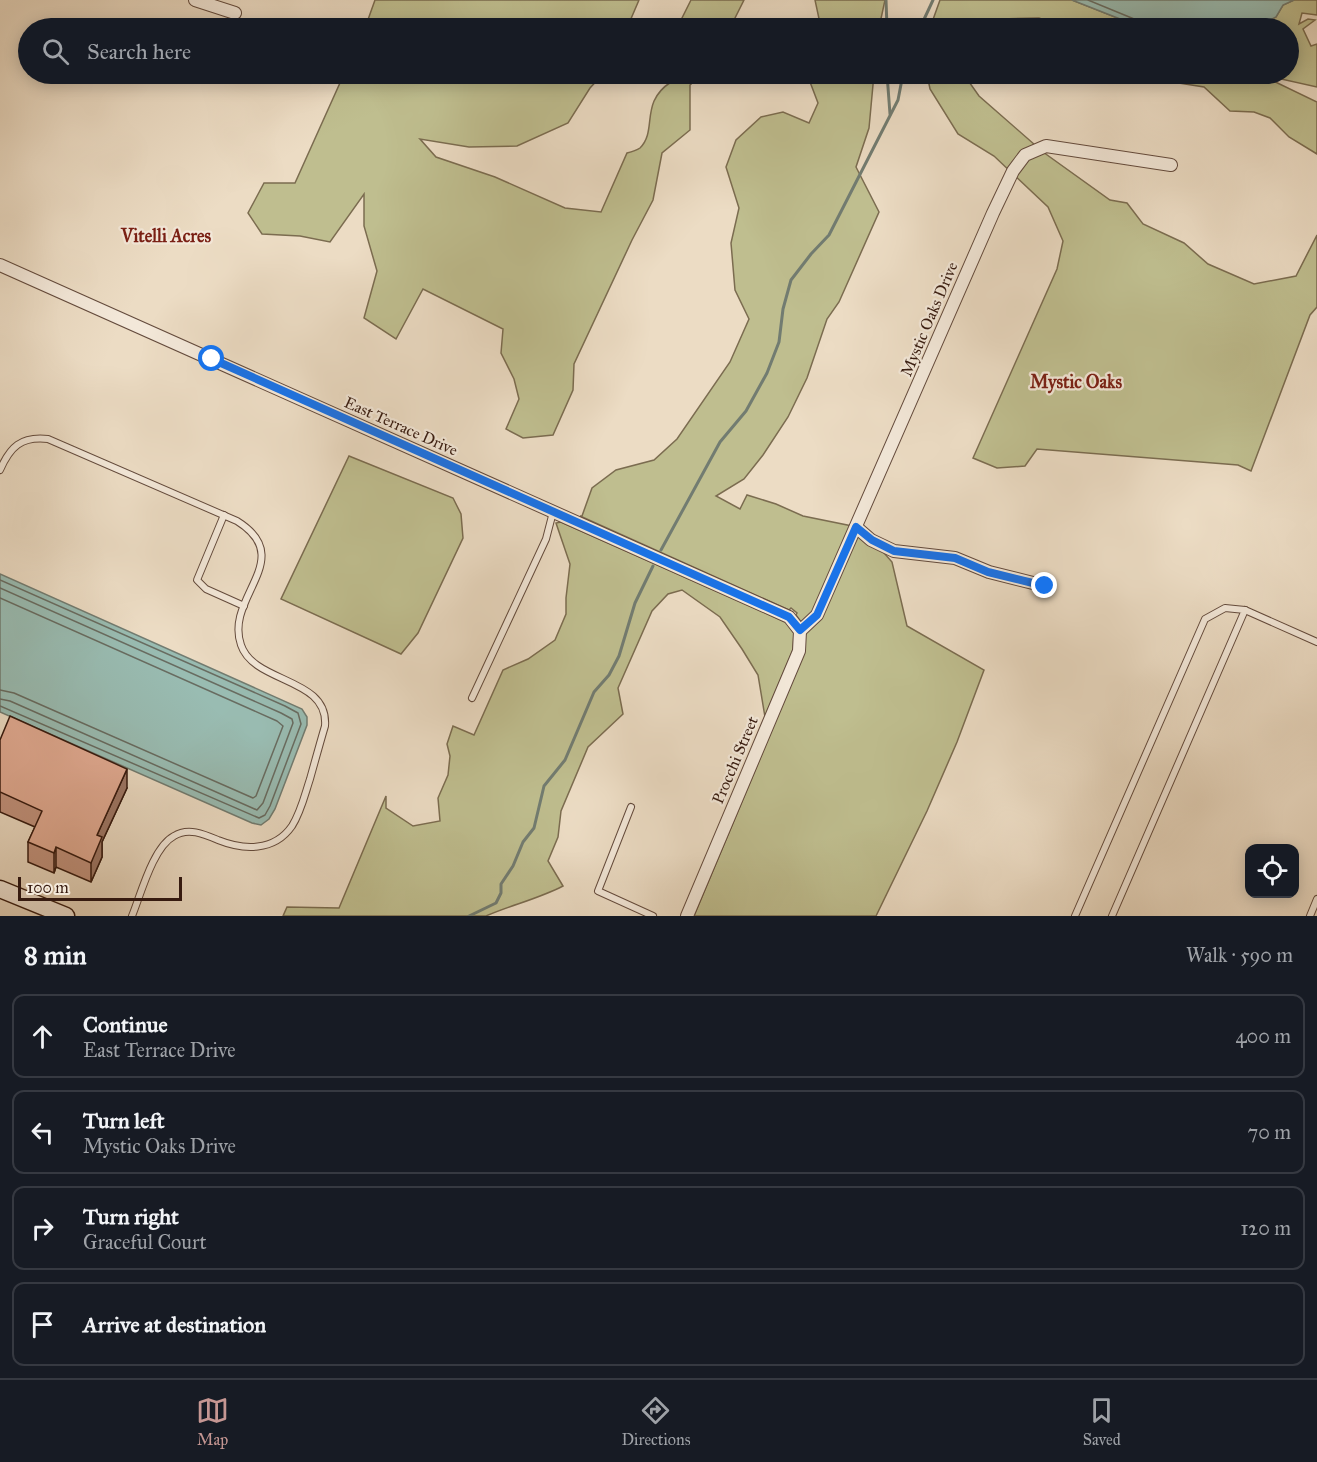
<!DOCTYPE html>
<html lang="en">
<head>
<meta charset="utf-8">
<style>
  :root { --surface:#171b24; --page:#242831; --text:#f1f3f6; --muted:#9ea1a6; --line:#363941; --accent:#c59692 }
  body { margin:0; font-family:"IM FELL Great Primer",serif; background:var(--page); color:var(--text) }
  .controls { position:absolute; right:18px; bottom:18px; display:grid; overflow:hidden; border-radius:12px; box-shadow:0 3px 15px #0003 }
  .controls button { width:54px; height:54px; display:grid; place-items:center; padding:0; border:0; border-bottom:2px solid var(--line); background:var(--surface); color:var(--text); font:30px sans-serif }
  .scale { position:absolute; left:18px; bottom:15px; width:164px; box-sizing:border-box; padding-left:6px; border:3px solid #371b10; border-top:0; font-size:16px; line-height:21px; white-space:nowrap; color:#371b10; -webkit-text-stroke:4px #f3e8d9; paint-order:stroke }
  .stop { position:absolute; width:18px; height:18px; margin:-14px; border:4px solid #1a73e8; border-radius:50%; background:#fff }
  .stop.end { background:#1a73e8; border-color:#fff; box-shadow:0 2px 6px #0008 }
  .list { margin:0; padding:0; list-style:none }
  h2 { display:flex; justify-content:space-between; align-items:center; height:78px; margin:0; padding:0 24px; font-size:26px }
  h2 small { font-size:20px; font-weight:400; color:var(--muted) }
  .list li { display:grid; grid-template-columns:39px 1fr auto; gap:18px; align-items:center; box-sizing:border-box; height:84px; margin:0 12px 12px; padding:0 12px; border:2px solid var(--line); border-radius:12px }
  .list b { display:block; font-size:22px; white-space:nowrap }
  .list p { margin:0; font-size:20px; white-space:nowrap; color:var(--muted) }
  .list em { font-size:20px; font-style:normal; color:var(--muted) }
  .icon { flex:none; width:33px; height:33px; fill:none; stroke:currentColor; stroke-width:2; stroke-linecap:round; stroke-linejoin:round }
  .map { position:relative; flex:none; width:1317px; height:916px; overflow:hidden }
  .search { position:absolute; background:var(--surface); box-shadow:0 3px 15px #0003; left:18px; right:18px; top:18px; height:66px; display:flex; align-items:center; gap:15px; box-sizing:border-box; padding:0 21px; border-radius:33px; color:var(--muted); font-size:22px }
  .sheet { height:462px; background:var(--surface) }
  nav { display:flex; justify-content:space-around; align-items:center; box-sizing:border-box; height:84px; border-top:2px solid var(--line); background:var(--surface); font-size:16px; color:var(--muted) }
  nav a { display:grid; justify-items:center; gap:3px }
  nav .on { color:var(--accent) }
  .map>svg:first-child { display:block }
</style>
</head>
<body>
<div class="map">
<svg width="1317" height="916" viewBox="0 0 1317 916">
  <rect width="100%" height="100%" fill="#ecdcc4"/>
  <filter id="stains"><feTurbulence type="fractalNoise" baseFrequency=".00333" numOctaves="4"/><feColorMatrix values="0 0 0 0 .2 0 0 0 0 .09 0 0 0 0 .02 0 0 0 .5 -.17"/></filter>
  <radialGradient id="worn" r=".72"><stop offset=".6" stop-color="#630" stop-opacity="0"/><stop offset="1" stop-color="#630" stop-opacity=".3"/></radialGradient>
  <g fill="#bfbe8f" stroke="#7b6c50" stroke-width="1.5">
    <path d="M375 0H639L627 28H365Z"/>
    <path d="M691 0H744L730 28H677Z"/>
    <path d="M815 0H885L879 28H821Z"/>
    <path d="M940 0H1072L1143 28H1066L1039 18 1000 19 994 28H930Z"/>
    <path d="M1294 0H1317V15L1302 13 1299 24 1308 19 1315 20 1303 29 1311 46 1317 44V87L1259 74 1317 102V154L1289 137 1270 118 1254 112 1230 111 1204 87 1160 80 1152 74H1288V28H1236L1268 21 1276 17 1283 5Z"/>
    <path d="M344 74H603L590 88 568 123 517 146 469 147 420 139 436 157 495 177 565 208 601 212 627 153C631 152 637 150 640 148 658 130 639 103 671 82V74H703L690 85V130L662 153 653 200 632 240 574 364 573 390 553 435 523 438 506 429 519 399 514 379 501 353 503 329 423 289 396 339 364 318 377 271 364 226V194L330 242 300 236 262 234 248 213 264 183H295Z"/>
    <path d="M807 74H874L869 128 856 167 879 212 839 302 827 319 807 378 788 417 763 455 744 479 716 496 740 509 747 495 776 504 803 516 862 528 892 562 907 626 984 670 957 742 927 811 876 916H694L804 653V626L796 615 797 613 791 608 789 610 580 516H582L592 488 616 470 654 460 677 439 730 362 749 319 735 290 731 243 739 208 726 167 736 140 761 117 783 112 809 123 818 103Z"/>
    <path d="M927 74H970L967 79 979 96 1043 152 1110 200 1127 203 1143 224 1184 243 1208 264 1254 284 1296 276 1317 235V307L1310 315 1251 471 1238 465 1037 449 1025 466 997 468 973 458 1057 269 1063 241 1048 207 994 156 958 134 930 89Z"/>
    <path d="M349 456 453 498 461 514 463 538 418 633 401 654 281 599Z"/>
    <path d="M561 522 786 622 794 633 793 650 765 717 758 675 742 649 720 617 682 590 668 594 652 611 618 688 623 714 588 747 561 811 558 837 548 861 563 886C538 899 511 905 486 916H283L287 907 339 908 386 796V808L413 826 440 821 438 798 448 775 450 756 447 744 453 726 474 735 503 670 528 659 555 640 566 614V598L570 564 556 523Z"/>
  </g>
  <g fill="#99bcb2" stroke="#727c71" stroke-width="1.5">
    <path d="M1072 0H1294L1283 5 1276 17 1268 21 1236 28H1143Z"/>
    <path d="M0 574 302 709 307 717V725L275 809 269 819 261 825 252 823 0 712Z"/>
  </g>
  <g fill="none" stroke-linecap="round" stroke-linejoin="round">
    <g stroke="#686c61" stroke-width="1.5">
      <path d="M1088 0 1139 21 1143 28"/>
      <path d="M0 580 285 706 298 713 301 724 270 806 265 815 259 818 0 706"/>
      <path d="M0 588 281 713 292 719 293 723 263 803 257 810 10 701 0 699"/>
      <path d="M0 598 277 721 283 726 256 796 253 798 14 693 0 690"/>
    </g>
    <g stroke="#727c71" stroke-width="3">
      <path d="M886 0 887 28"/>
      <path d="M920 28 933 0"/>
      <path d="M887 74 890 114"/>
      <path d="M661 550 720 442 746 411 767 373 779 342 783 309 791 280 811 254 829 235 898 100 903 74"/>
      <path d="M469 916 496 903 501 893V884L513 866 523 842 534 828 544 786 565 760 594 692 609 675 619 656 635 603 653 566"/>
    </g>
    <g stroke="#644b3d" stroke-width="8">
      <g id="lane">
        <path d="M0 470C10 447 21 436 48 439L237 521C298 559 224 597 241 645 254 684 329 677 325 726 320 743 315 761 310 779 305 794 301 812 292 826 274 852 243 850 218 840 204 834 188 827 174 836 153 847 141 894 132 916"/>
        <path d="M224 515 197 580 206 589 244 606"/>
        <path d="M1245 610 1317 642"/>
        <path d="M472 698 546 539 553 512"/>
        <path d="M631 807 598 891 653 916"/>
        <path d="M1075 916 1205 619 1225 608 1245 610 1112 916"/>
        <path d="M1310 916 1317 899"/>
      </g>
    </g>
    <g stroke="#644b3d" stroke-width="14">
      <g id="street">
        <path d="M195 0 235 13"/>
        <path d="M0 265 789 617 800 631 799 651 687 916"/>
        <path d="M856 527 871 540 894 551 955 558 989 572 1045 586"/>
        <path d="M800 631 817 615 993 213 1013 171 1025 155 1046 146 1171 165"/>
      </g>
    </g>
    <g stroke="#371b10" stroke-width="19">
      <path id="secondary" d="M0 889 66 916"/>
    </g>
    <use href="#lane" stroke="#f3e8d9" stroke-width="6"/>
    <use href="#street" stroke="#f3e8d9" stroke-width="12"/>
    <use href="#secondary" stroke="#f3e8d9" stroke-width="16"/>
  </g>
  <path fill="#c2937e" stroke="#371b10" stroke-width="1.5" d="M0 740 127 788 102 842V857L91 882 56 867 54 873 28 862V842L35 827 0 812Z"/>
  <g fill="#9e7867" stroke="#371b10" stroke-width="1.5">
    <path d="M127 769V788L102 842V857L91 882V863L97 835Z"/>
    <path d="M56 847V867L54 873V853Z"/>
  </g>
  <path fill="#e1ab93" stroke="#371b10" stroke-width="1.5" d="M10 716 127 769 97 835 102 837 91 863 56 847 54 853 28 842 42 811 0 792V740Z"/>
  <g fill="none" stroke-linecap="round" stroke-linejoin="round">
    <path stroke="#1a73e8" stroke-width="8" d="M212 359 789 617 800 630 817 615 856 527 872 540 894 551 955 558 988 572 1045 586"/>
  </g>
  <g text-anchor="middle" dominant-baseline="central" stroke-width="4.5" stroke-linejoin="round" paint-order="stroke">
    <g font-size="16" fill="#371b10" stroke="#f3e8d9">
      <text transform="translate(929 319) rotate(-67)">Mystic Oaks Drive</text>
      <text transform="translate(401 426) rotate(24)">East Terrace Drive</text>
      <text transform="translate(735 760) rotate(-67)">Procchi Street</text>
    </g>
    <g font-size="18" font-weight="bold" fill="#7a1f14" stroke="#f3e8d9">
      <text x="166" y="236">Vitelli Acres</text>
      <text x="1076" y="382">Mystic Oaks</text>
    </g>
  </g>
  <rect width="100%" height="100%" filter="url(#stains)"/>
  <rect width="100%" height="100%" fill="url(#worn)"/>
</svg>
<div class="controls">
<button><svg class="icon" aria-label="locate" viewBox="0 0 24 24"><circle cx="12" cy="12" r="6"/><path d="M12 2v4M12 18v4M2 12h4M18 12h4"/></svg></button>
</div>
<div class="scale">100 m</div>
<div class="stop" style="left:212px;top:359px"></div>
<div class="stop end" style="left:1045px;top:586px"></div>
<div class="search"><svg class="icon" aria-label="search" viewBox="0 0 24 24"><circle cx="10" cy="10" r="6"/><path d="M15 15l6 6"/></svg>Search here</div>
</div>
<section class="sheet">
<h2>8 min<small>Walk · 590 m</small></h2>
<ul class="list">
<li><svg class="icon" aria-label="ahead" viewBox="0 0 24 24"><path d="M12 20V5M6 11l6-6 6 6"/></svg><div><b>Continue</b><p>East Terrace Drive</p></div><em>400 m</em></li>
<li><svg class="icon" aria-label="left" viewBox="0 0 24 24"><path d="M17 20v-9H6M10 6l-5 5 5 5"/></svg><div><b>Turn left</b><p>Mystic Oaks Drive</p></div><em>70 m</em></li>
<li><svg class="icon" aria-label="right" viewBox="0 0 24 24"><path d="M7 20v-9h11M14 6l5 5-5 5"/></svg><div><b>Turn right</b><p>Graceful Court</p></div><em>120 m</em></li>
<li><svg class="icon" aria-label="arrive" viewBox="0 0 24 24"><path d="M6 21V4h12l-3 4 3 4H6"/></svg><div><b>Arrive at destination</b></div></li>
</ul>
</section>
<nav>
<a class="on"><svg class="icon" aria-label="map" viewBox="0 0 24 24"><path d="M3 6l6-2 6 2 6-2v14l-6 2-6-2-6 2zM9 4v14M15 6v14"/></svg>Map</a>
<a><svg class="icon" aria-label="directions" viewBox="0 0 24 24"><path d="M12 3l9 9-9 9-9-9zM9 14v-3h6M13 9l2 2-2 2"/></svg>Directions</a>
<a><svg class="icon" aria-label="saved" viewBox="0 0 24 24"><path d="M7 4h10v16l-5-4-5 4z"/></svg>Saved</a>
</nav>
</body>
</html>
